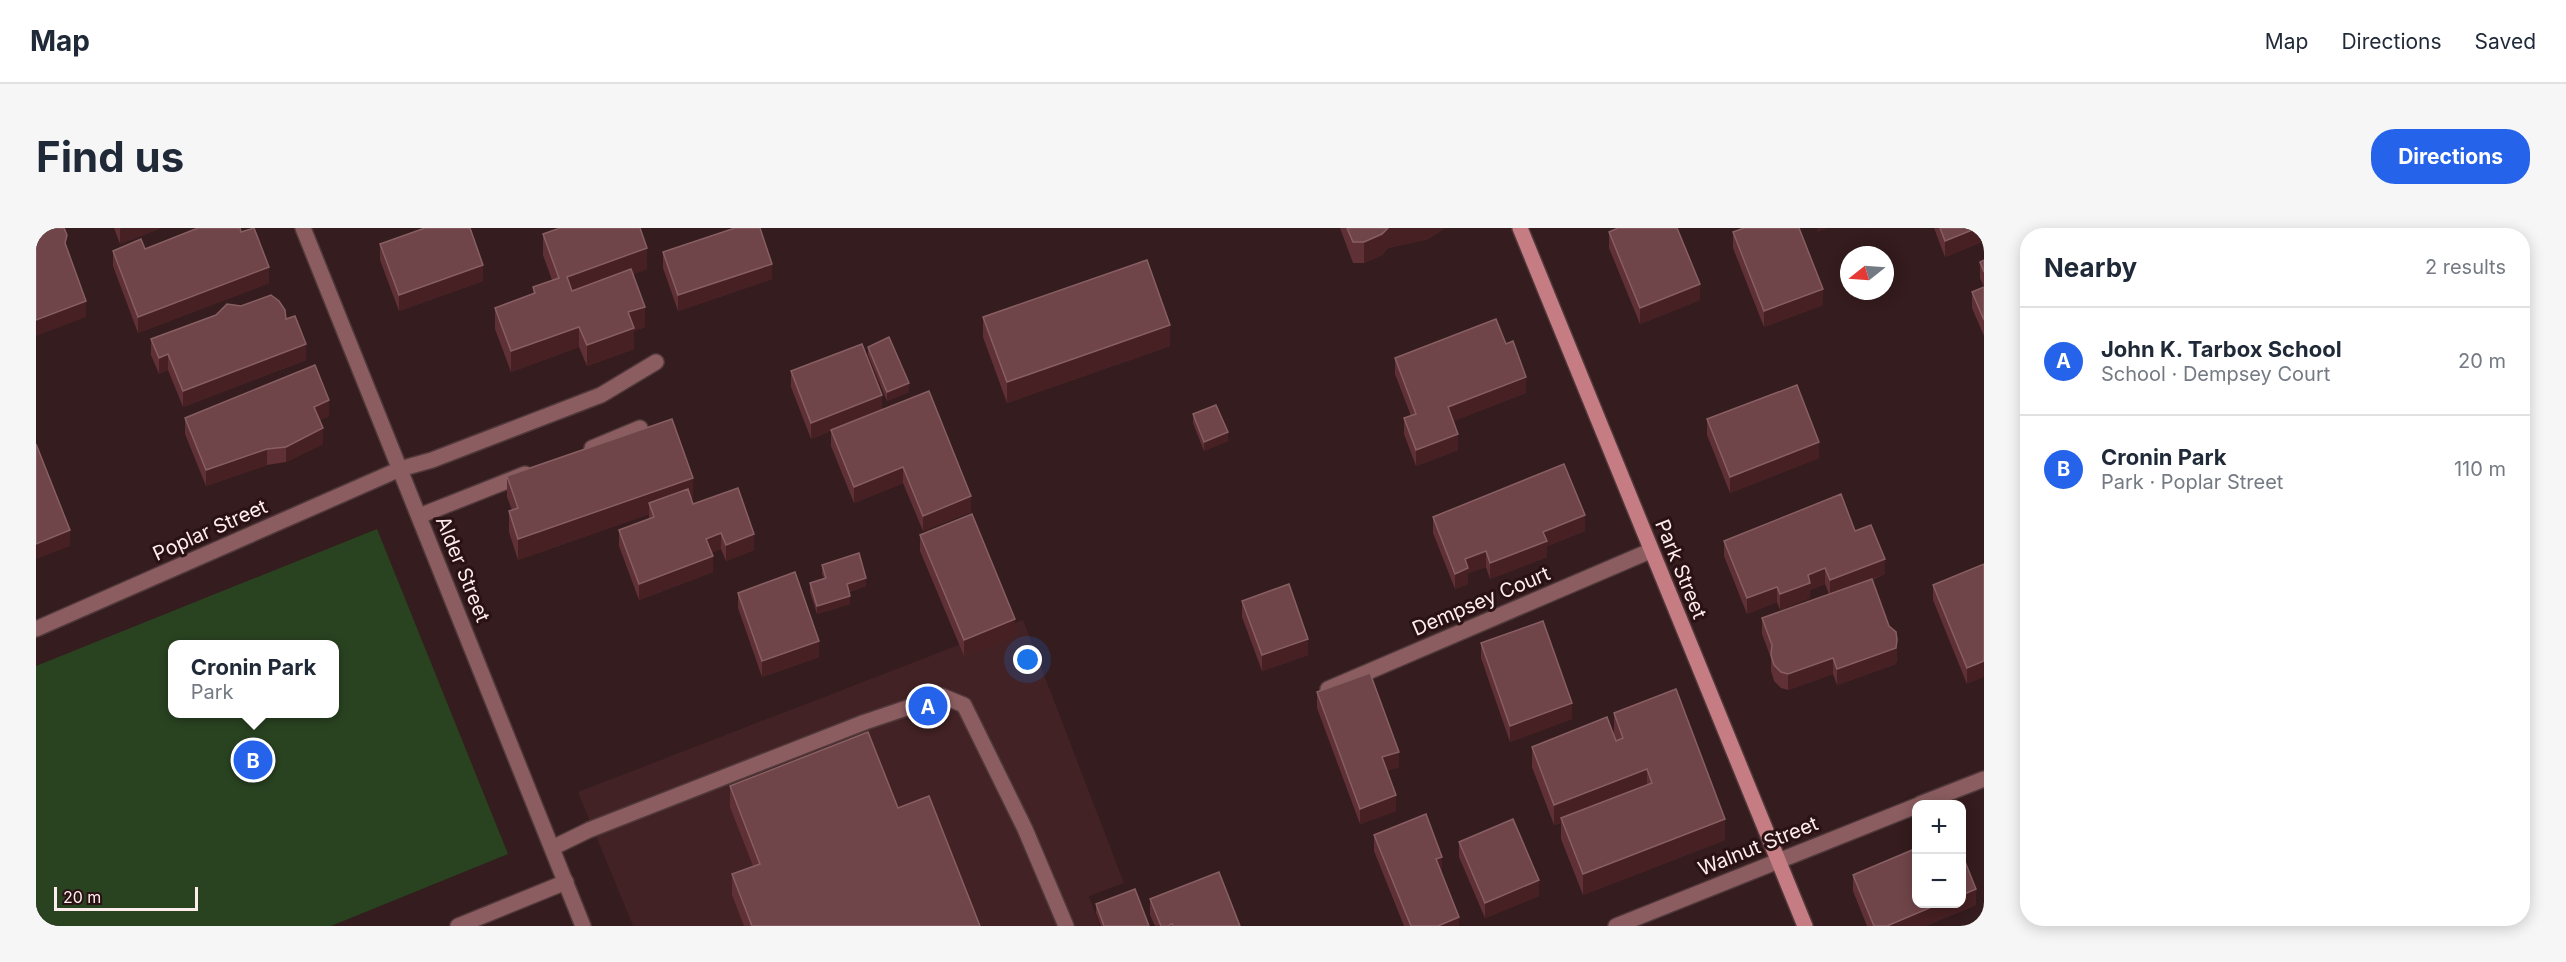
<!DOCTYPE html>
<html lang="en">
<head>
<meta charset="utf-8">
<style>
  :root { --surface:#fff; --page:#f6f6f7; --text:#1f2937; --muted:#747a83; --line:#e0e1e3; --accent:#2563eb }
  body { margin:0; font-family:Inter,sans-serif; background:var(--page); color:var(--text) }
  .controls { position:absolute; right:18px; bottom:18px; display:grid; overflow:hidden; border-radius:12px; box-shadow:0 3px 15px #0003 }
  .controls button { width:54px; height:54px; display:grid; place-items:center; padding:0; border:0; border-bottom:2px solid var(--line); background:var(--surface); color:var(--text); font:30px sans-serif }
  .compass { position:absolute; left:1804px; top:18px; width:54px; height:54px; border-radius:50%; background:var(--surface); box-shadow:0 3px 15px #0003; rotate:253deg }
  .scale { position:absolute; left:18px; bottom:15px; width:144px; box-sizing:border-box; padding-left:6px; border:3px solid #ffeded; border-top:0; font-size:16px; line-height:21px; white-space:nowrap; color:#ffeded; -webkit-text-stroke:4px #2a1214; paint-order:stroke }
  .you { position:absolute; left:992px; top:432px; width:21px; height:21px; margin:-15px; border:4px solid #fff; border-radius:50%; background:#1a73e8; box-shadow:0 0 0 9px #1a73e833 }
  .badge { display:grid; place-items:center; width:39px; height:39px; border-radius:50%; background:var(--accent); color:#fff; font-size:20px; font-weight:700 }
  .pin { position:absolute; translate:-50% -50%; border:3px solid #fff; box-shadow:0 2px 6px #0006 }
  .popup { position:absolute; left:132px; top:412px; width:171px; height:78px; box-sizing:border-box; display:grid; place-content:center; border-radius:12px; background:var(--surface); filter:drop-shadow(0 2px 4px #0005); font-size:20px; white-space:nowrap; color:var(--muted) }
  .popup b { font-size:22px; color:var(--text) }
  .popup::after { content:''; position:absolute; left:50%; top:100%; margin-left:-12px; border:12px solid transparent; border-top-color:var(--surface) }
  .list { margin:0; padding:0; list-style:none }
  h2 { display:flex; justify-content:space-between; align-items:center; height:78px; margin:0; padding:0 24px; font-size:26px }
  h2 small { font-size:20px; font-weight:400; color:var(--muted) }
  .list li { display:grid; grid-template-columns:39px 1fr auto; gap:18px; align-items:center; box-sizing:border-box; height:108px; padding:0 24px; border-top:2px solid var(--line) }
  .list b { display:block; font-size:22px; white-space:nowrap }
  .list p { margin:0; font-size:20px; white-space:nowrap; color:var(--muted) }
  .list em { font-size:20px; font-style:normal; color:var(--muted) }
  .map { position:relative; flex:none; width:1948px; height:698px; overflow:hidden; border-radius:24px }
  header { display:flex; align-items:center; gap:36px; box-sizing:border-box; height:84px; padding:0 30px; background:var(--surface); border-bottom:2px solid var(--line) }
  header strong { font-size:28px }
  nav { display:flex; gap:33px; margin-inline-start:auto; font-size:21px }
  .intro { display:flex; align-items:center; justify-content:space-between; box-sizing:border-box; height:144px; padding:0 36px }
  h1 { margin:0; font-size:42px }
  .button { padding:15px 27px; border-radius:24px; background:var(--accent); color:#fff; font-size:21px; font-weight:700 }
  main { display:flex; gap:36px; padding:0 36px }
  aside { flex:1; background:var(--surface); border-radius:24px; box-shadow:0 3px 15px #0003 }
  .map>svg:first-child { display:block }
</style>
</head>
<body>
<header>
<strong>Map</strong>
<nav><a>Map</a><a>Directions</a><a>Saved</a></nav>
</header>
<div class="intro"><h1>Find us</h1><a class="button">Directions</a></div>
<main>
<div class="map">
<svg width="1948" height="698" viewBox="0 0 1948 698">
  <rect width="100%" height="100%" fill="#351c1e"/>
  <path fill="#422224" d="M987 392 1088 655 1053 668 1064 698H597L542 564Z"/>
  <path fill="#294320" fill-rule="evenodd" d="M341 301 472 626 295 698H0V438ZM136 416H298V486H136Z"/>
  <g fill="none" stroke-linecap="round" stroke-linejoin="round">
    <g stroke="#51393b" stroke-width="18">
      <g id="service">
        <path d="M556 220 604 200"/>
        <path d="M364 241 396 232 565 167 620 134"/>
        <path d="M383 288 489 246"/>
        <path d="M516 620 553 602 829 494 906 468 928 477 989 601 1030 698"/>
      </g>
    </g>
    <g stroke="#51393b" stroke-width="18">
      <g id="minor">
        <path d="M267 0 547 698"/>
        <path d="M0 401 364 241"/>
        <path d="M1292 461 1614 323"/>
        <path d="M1884 576 1948 551"/>
        <path d="M422 698 530 654"/>
        <path d="M1580 698 1880 578"/>
      </g>
    </g>
    <g stroke="#51393b" stroke-width="18">
      <path id="secondary" d="M1484 0 1769 698"/>
    </g>
    <use href="#service" stroke="#8b5d60" stroke-width="15"/>
    <use href="#minor" stroke="#8b5d60" stroke-width="15"/>
    <use href="#secondary" stroke="#c57c82" stroke-width="15"/>
  </g>
  <g fill="#5f3035">
    <path d="M78 0H125L84 16Z"/>
    <path d="M1304 0H1409L1392 11 1352 20 1346 27 1328 35H1317Z"/>
    <path d="M1898 0H1948V13L1909 29Z"/>
    <path d="M1573 4 1664 72 1604 96 1573 20Z"/>
    <path d="M1697 4 1787 77 1728 99 1697 20Z"/>
    <path d="M507 6 611 41 597 46 609 99 598 103V121L551 138 543 119 475 144 459 101V80L497 66V59L516 52 507 27Z"/>
    <path d="M344 16 447 53 363 83 344 32Z"/>
    <path d="M109 21 233 55 102 105 77 38V23Z"/>
    <path d="M627 24 736 51 642 83 627 40Z"/>
    <path d="M1948 32V108L1936 80V64L1948 59 1944 50V34Z"/>
    <path d="M205 78 250 91 270 132 147 179 132 142 123 146 115 127V111Z"/>
    <path d="M947 89 1134 118 971 175 947 109Z"/>
    <path d="M832 119 873 164 851 173 832 127Z"/>
    <path d="M1359 130 1490 165 1417 193 1422 222 1380 238 1368 206V190L1375 188 1359 146Z"/>
    <path d="M755 143 846 182 935 284 887 303 867 255 818 275 795 218V203L775 211 755 159Z"/>
    <path d="M1157 186 1192 213 1168 223 1157 195Z"/>
    <path d="M293 188 284 192 287 216 250 234 231 237 170 258 149 206V190Z"/>
    <path d="M1671 191 1783 230 1694 265 1671 207Z"/>
    <path d="M471 248 657 271H655L657 276 718 322 690 333 685 321 675 325 677 344 603 372 583 318V302L613 291V286L482 332 473 304V283L476 282 471 269Z"/>
    <path d="M1397 289 1549 303 1511 318V329L1454 351 1450 339 1432 345V356L1419 361 1397 305Z"/>
    <path d="M1819 303 1849 346 1836 352 1861 428 1860 436 1801 457 1797 446 1752 462 1745 460 1738 453 1735 443V430L1726 406V390L1793 366 1789 356 1774 362V370L1744 382 1741 374 1711 386 1688 328V313Z"/>
    <path d="M884 307 979 407 928 428 884 323Z"/>
    <path d="M1948 336 1931 456 1897 372V357Z"/>
    <path d="M786 337 830 358 813 364 814 376 781 386 774 364V355L788 350 786 346Z"/>
    <path d="M702 365 783 429 726 449 702 380Z"/>
    <path d="M1206 373 1272 427 1226 443 1206 389Z"/>
    <path d="M1445 415 1536 491 1474 514 1445 430Z"/>
    <path d="M1281 464 1363 539 1351 543 1360 583 1324 596 1281 480Z"/>
    <path d="M1578 485 1689 612 1547 667 1525 611V595L1518 597 1496 539V519L1578 506Z"/>
    <path d="M694 558 862 580 944 698H708L696 667V646L717 638 694 579Z"/>
    <path d="M1338 607 1406 645 1423 698H1368L1338 623Z"/>
    <path d="M1423 614 1503 668 1449 690 1423 629Z"/>
    <path d="M1817 647 1940 677 1889 698H1831L1817 663Z"/>
    <path d="M1114 671 1204 698H1119L1114 687Z"/>
    <path d="M1060 676 1113 698H1065L1060 685Z"/>
  </g>
  <g fill="#472023">
    <path d="M85 0H125L84 16V1Z"/>
    <path d="M1352 0H1409L1392 11 1352 20 1346 27 1328 35V14Z"/>
    <path d="M1781 0H1792L1781 4Z"/>
    <path d="M1941 0H1948V13L1909 29V13Z"/>
    <path d="M611 20V41L531 70V49Z"/>
    <path d="M736 36V51L642 83V67Z"/>
    <path d="M447 37V53L363 83V67Z"/>
    <path d="M233 39V55L102 105V89Z"/>
    <path d="M1664 56V72L1604 96V80Z"/>
    <path d="M1787 61V77L1728 99V83Z"/>
    <path d="M50 73V89L0 108V92Z"/>
    <path d="M609 79V99L598 103V121L551 138V117L592 84Z"/>
    <path d="M1134 97V118L971 175V154Z"/>
    <path d="M543 99V119L475 144V123Z"/>
    <path d="M270 116V132L147 179V163Z"/>
    <path d="M132 126V142L123 146V130Z"/>
    <path d="M1490 149V165L1412 195V179Z"/>
    <path d="M873 155V164L851 173V164Z"/>
    <path d="M846 167V183L775 211V195Z"/>
    <path d="M293 172V188L278 194V179Z"/>
    <path d="M287 200V216L250 234V219Z"/>
    <path d="M1192 204V213L1168 223V214Z"/>
    <path d="M1422 206V222L1380 238V222Z"/>
    <path d="M1783 214V230L1694 265V249Z"/>
    <path d="M231 221V237L170 258V242Z"/>
    <path d="M867 239V255L818 275V259Z"/>
    <path d="M657 250V271L616 285 613 275V286L482 332V311Z"/>
    <path d="M935 268V284L887 303V288Z"/>
    <path d="M1549 287V303L1511 318V329L1454 351V335L1507 304Z"/>
    <path d="M34 302V318L0 331V316Z"/>
    <path d="M685 305V321L670 327V311Z"/>
    <path d="M718 306V322L690 333V317Z"/>
    <path d="M1450 323V339L1432 345V356L1419 361V346L1429 331Z"/>
    <path d="M677 328V344L603 372V356Z"/>
    <path d="M1849 331V346L1794 368V352Z"/>
    <path d="M1789 340V356L1774 362V370L1744 382V366L1772 347Z"/>
    <path d="M830 350V358L811 364V356Z"/>
    <path d="M1741 359V374L1711 386V370Z"/>
    <path d="M814 368V376L781 386V378Z"/>
    <path d="M979 391V407L928 428V412Z"/>
    <path d="M1272 411V427L1226 443V427Z"/>
    <path d="M1861 412V428L1860 436 1801 457V441Z"/>
    <path d="M783 413V429L726 449V433Z"/>
    <path d="M1797 430V446L1752 462V446Z"/>
    <path d="M1948 433V449L1931 456V440Z"/>
    <path d="M1536 475V491L1474 514V498Z"/>
    <path d="M1363 524V539L1346 545V529Z"/>
    <path d="M1611 541V562L1525 590V595L1518 597V577Z"/>
    <path d="M1360 567V583L1324 596V581Z"/>
    <path d="M1689 591V612L1547 667V646Z"/>
    <path d="M1406 629V645L1400 647V631Z"/>
    <path d="M1503 652V668L1449 690V675Z"/>
    <path d="M1940 661V677L1889 698H1851L1905 675H1926V667Z"/>
    <path d="M1423 689V698H1402Z"/>
  </g>
  <g fill="#704549" stroke="#875f62" stroke-width="1.5">
    <path d="M0 0H28L31 7 29 15 50 73 0 92Z"/>
    <path d="M162 0H204L205 4 218 0 233 39 102 89 77 23 105 11 109 21Z"/>
    <path d="M389 0H434L447 37 363 67 344 16Z"/>
    <path d="M524 0H604L611 20 531 49 536 63 595 41 609 79 592 84 598 100 551 117 543 99 475 123 459 80 499 65 497 59 523 50 507 6Z"/>
    <path d="M699 0H724L736 36 642 67 627 24Z"/>
    <path d="M1311 0H1352L1346 6 1328 14H1317Z"/>
    <path d="M1582 0H1641L1664 56 1604 80 1573 4Z"/>
    <path d="M1708 0H1763L1787 61 1728 83 1697 4Z"/>
    <path d="M1904 0H1941L1909 13Z"/>
    <path d="M1111 32 1134 97 971 154 947 89Z"/>
    <path d="M1948 32V44L1944 34Z"/>
    <path d="M1948 59V92L1936 64Z"/>
    <path d="M235 67 243 73 249 82 250 91 259 88 270 116 147 163 132 126 123 130 115 111 180 87 191 76 205 78Z"/>
    <path d="M1460 91 1470 116 1477 113 1490 149 1412 179 1422 206 1380 222 1368 190 1380 186 1359 130Z"/>
    <path d="M853 109 873 155 851 164 832 119Z"/>
    <path d="M826 116 846 167 775 195 755 143Z"/>
    <path d="M279 137 293 172 278 179 287 200 250 219 231 221 170 242 149 190Z"/>
    <path d="M1761 157 1783 214 1694 249 1671 191Z"/>
    <path d="M893 163 935 268 887 288 867 239 818 259 795 202Z"/>
    <path d="M1180 177 1192 204 1168 214 1157 186Z"/>
    <path d="M636 191 657 250 482 311 473 283 482 280 471 248Z"/>
    <path d="M0 216 34 302 0 316Z"/>
    <path d="M1528 236 1549 287 1507 304 1511 313 1454 335 1450 323 1429 331 1432 340 1419 346 1397 289Z"/>
    <path d="M702 260 718 306 690 317 685 305 670 311 677 328 603 356 583 302 618 289 613 275 652 261 657 276Z"/>
    <path d="M1805 266 1819 303 1835 297 1849 331 1794 352 1789 340 1772 347 1774 355 1744 366 1741 359 1711 370 1688 313Z"/>
    <path d="M936 286 979 391 928 412 884 307Z"/>
    <path d="M823 325 830 350 811 356 814 368 781 378 774 355 790 350 786 337Z"/>
    <path d="M1948 336V433L1931 440 1897 357Z"/>
    <path d="M759 344 783 413 726 433 702 365Z"/>
    <path d="M1836 351 1853 398 1860 404 1861 412 1860 420 1801 441 1797 430 1752 446 1745 444 1738 437 1735 427 1736 417 1726 390Z"/>
    <path d="M1253 356 1272 411 1226 427 1206 373Z"/>
    <path d="M1507 393 1536 475 1474 498 1445 415Z"/>
    <path d="M1334 445 1363 524 1346 529 1360 567 1324 581 1281 464Z"/>
    <path d="M1640 461 1689 591 1547 646 1525 590 1616 555 1611 541 1518 577 1496 519 1571 489 1580 513 1587 510 1578 485Z"/>
    <path d="M832 504 862 580 893 568 944 698H716L696 646 724 636 694 558Z"/>
    <path d="M1390 586 1406 629 1400 631 1423 689 1402 698H1375L1338 607Z"/>
    <path d="M1477 591 1503 652 1449 675 1423 614Z"/>
    <path d="M1881 620V675H1905L1851 698H1838L1817 647Z"/>
    <path d="M1926 626 1940 661 1926 667Z"/>
    <path d="M1183 644 1204 698H1137L1136 696 1132 698H1125L1114 671Z"/>
    <path d="M1099 661 1113 698H1068L1060 676Z"/>
  </g>
  <g text-anchor="middle" dominant-baseline="central" stroke-width="6" stroke-linejoin="round" paint-order="stroke">
    <g font-size="20" fill="#ffeded" stroke="#2a1214">
      <text transform="translate(174 302) rotate(-24)">Poplar Street</text>
      <text transform="translate(427 341) rotate(68)">Alder Street</text>
      <text transform="translate(1645 341) rotate(68)">Park Street</text>
      <text transform="translate(1445 373) rotate(-23)">Dempsey Court</text>
      <text transform="translate(1722 618) rotate(-22)">Walnut Street</text>
    </g>
  </g>
</svg>
<div class="controls">
<button>+</button>
<button>−</button>
</div>
<svg class="compass" viewBox="-18 -18 36 36"><path d="M0-13l5 13h-10z" fill="#e53935"/><path d="M0 13l5-13h-10z" fill="#747a83"/></svg>
<div class="scale">20 m</div>
<div class="you"></div>
<div class="pin badge" style="left:892px;top:478px">A</div>
<div class="pin badge" style="left:217px;top:532px">B</div>
<div class="popup"><b>Cronin Park</b>Park</div>
</div>
<aside>
<h2>Nearby<small>2 results</small></h2>
<ul class="list">
<li><span class="badge">A</span><div><b>John K. Tarbox School</b><p>School · Dempsey Court</p></div><em>20 m</em></li>
<li><span class="badge">B</span><div><b>Cronin Park</b><p>Park · Poplar Street</p></div><em>110 m</em></li>
</ul>
</aside>
</main>
</body>
</html>
